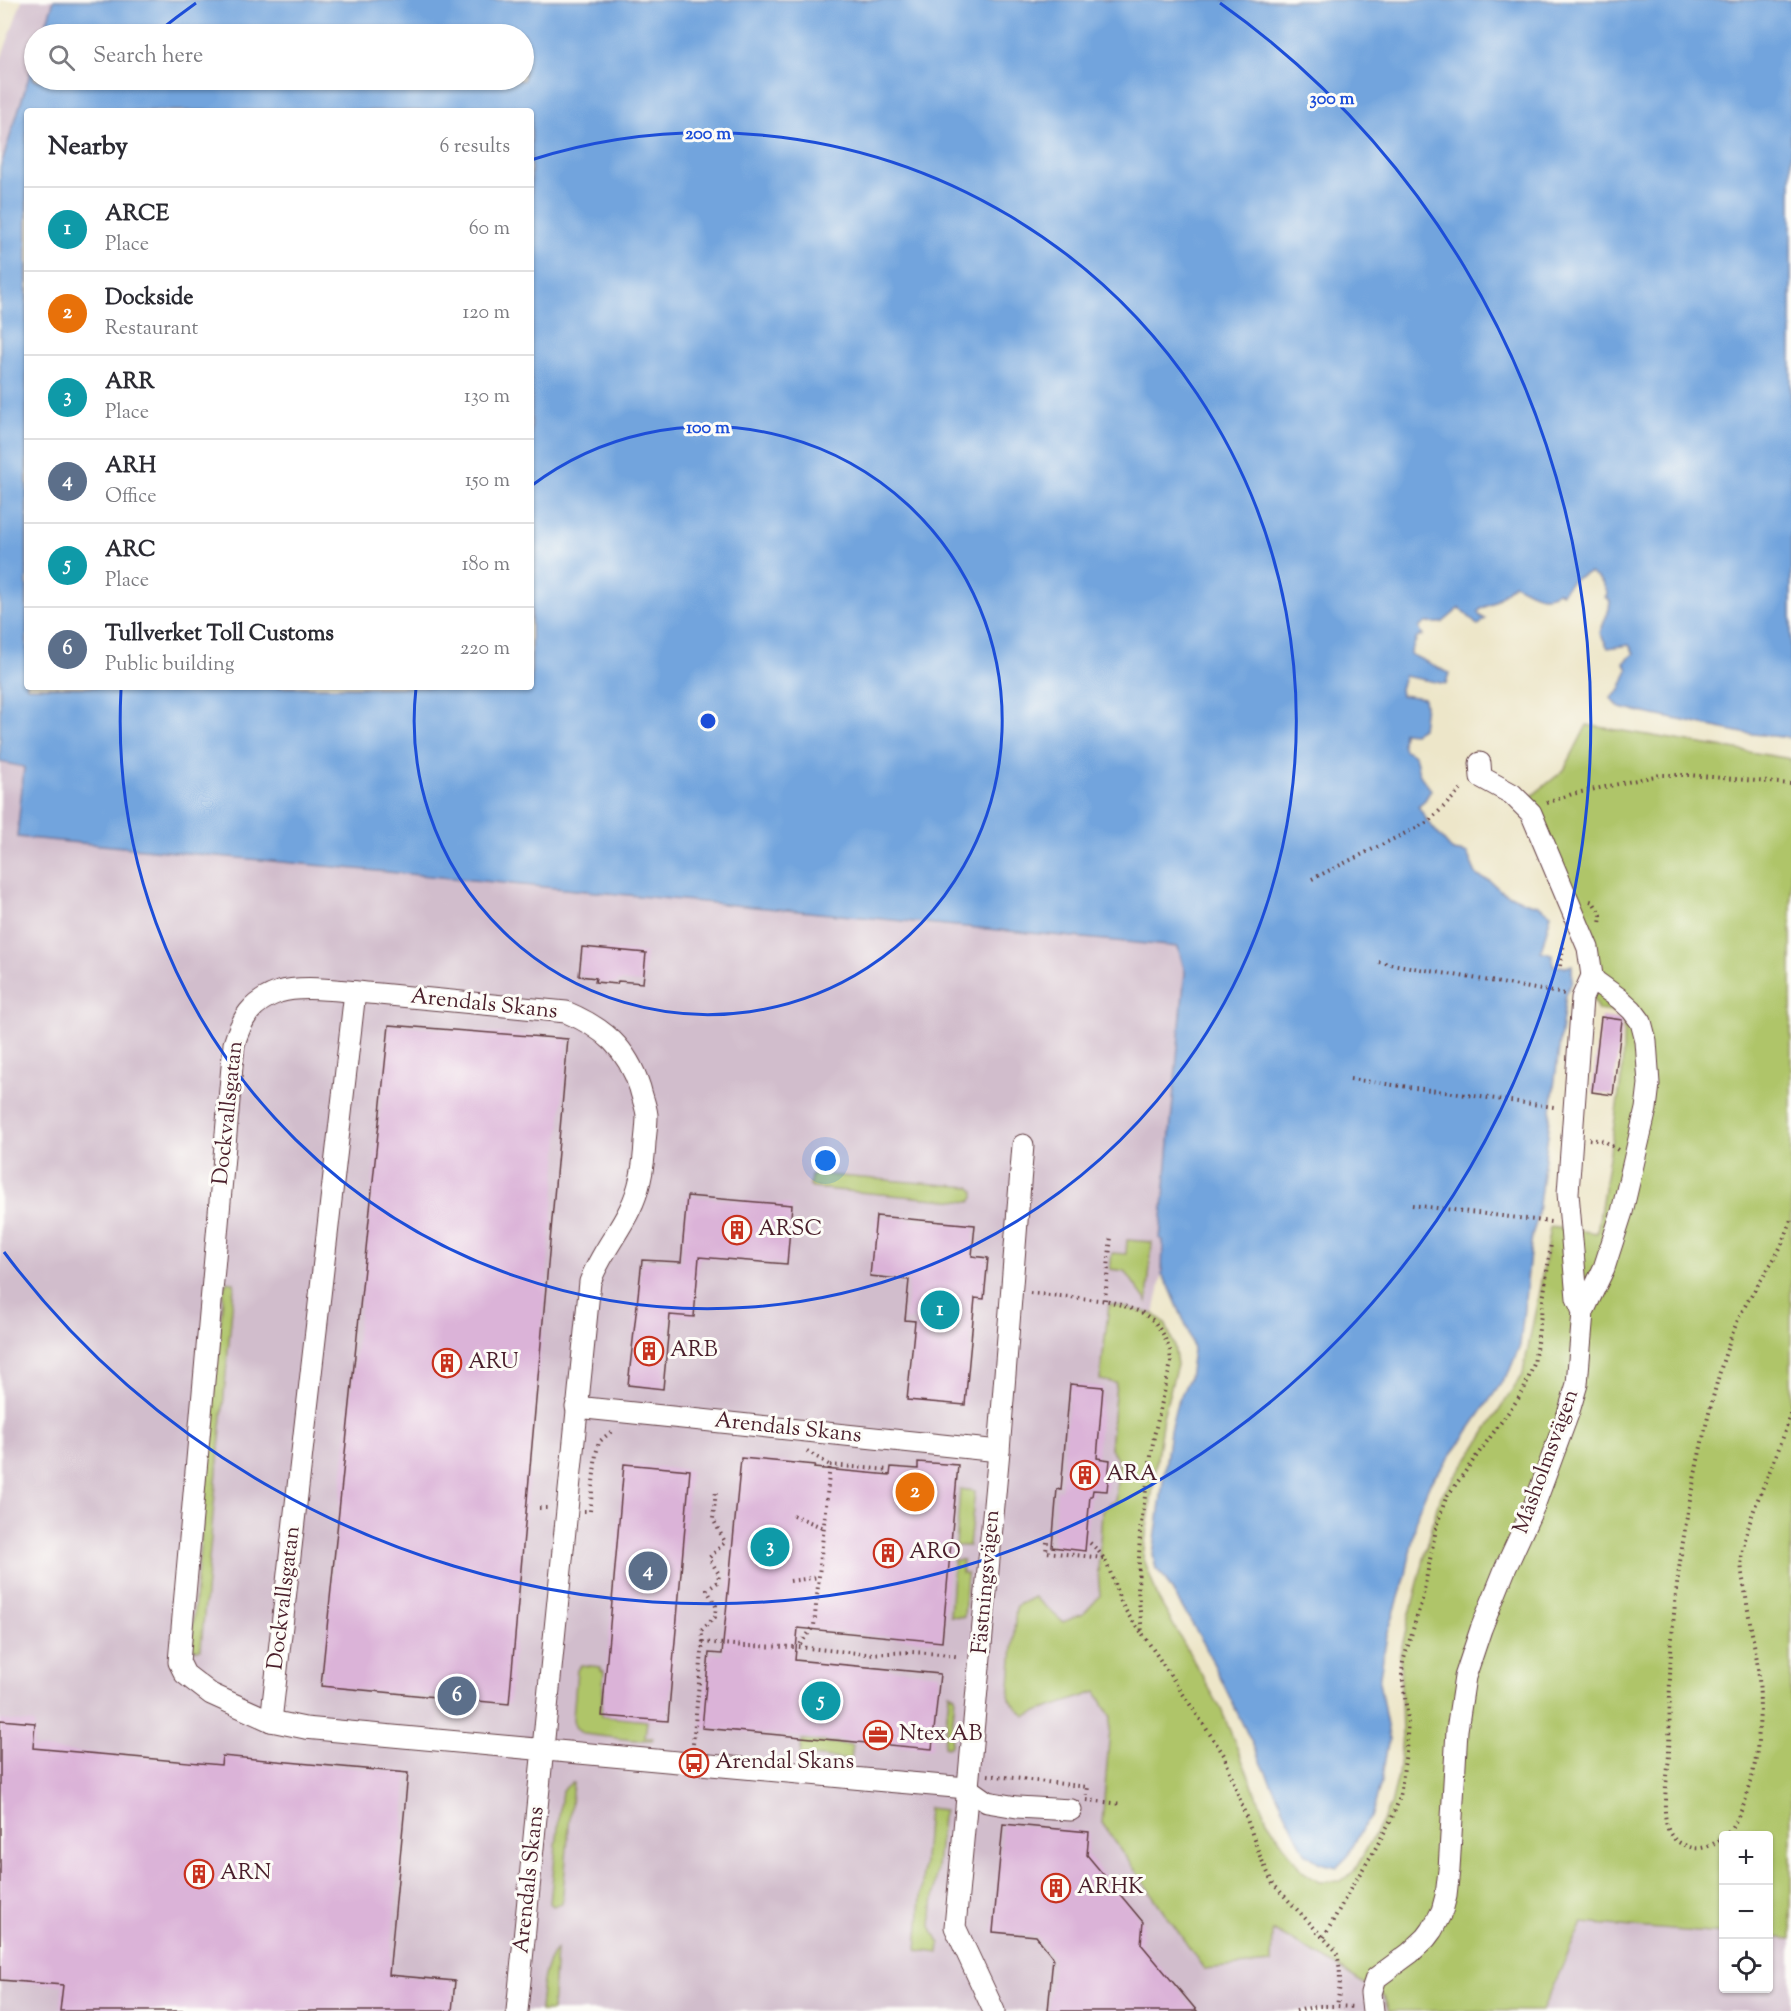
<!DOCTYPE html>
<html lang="en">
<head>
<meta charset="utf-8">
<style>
  :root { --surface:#fff; --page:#f7f7f7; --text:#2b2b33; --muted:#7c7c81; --line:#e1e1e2; --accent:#db2777 }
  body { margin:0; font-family:"Sorts Mill Goudy",serif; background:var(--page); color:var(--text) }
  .controls { position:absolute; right:18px; bottom:18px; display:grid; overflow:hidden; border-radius:6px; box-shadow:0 2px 4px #0004 }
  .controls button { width:54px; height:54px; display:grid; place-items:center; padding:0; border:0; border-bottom:2px solid var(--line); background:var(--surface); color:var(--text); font:30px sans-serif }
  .you { position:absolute; left:826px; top:1161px; width:21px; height:21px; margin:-15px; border:4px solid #fff; border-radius:50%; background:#1a73e8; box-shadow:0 0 0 9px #1a73e833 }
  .badge { display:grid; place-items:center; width:39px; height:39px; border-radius:50%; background:var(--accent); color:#fff; font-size:20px; font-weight:700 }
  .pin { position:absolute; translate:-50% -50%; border:3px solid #fff; box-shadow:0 2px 6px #0006 }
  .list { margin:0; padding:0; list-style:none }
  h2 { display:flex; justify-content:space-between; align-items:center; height:78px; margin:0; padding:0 24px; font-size:26px }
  h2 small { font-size:20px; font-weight:400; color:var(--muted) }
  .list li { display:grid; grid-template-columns:39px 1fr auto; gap:18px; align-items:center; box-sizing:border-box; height:84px; padding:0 24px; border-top:2px solid var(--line) }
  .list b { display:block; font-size:22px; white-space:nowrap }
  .list p { margin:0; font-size:20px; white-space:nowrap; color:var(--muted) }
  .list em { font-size:20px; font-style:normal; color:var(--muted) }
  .icon { flex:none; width:33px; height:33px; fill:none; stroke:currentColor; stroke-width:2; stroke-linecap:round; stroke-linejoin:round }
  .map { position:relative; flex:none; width:1791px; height:2011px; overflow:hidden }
  .search { position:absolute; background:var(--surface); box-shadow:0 2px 4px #0004; left:24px; top:24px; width:510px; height:66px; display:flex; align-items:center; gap:15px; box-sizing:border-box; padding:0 21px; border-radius:33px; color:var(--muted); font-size:22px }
  .panel { position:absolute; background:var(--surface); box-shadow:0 2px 4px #0004; left:24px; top:108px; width:510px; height:582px; border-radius:6px }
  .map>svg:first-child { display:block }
</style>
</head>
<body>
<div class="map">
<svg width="1791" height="2011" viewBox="0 0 1791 2011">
  <rect width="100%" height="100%" fill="#fdfcf7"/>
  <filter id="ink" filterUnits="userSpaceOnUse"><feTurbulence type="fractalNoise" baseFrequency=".0167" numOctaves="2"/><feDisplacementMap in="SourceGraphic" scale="12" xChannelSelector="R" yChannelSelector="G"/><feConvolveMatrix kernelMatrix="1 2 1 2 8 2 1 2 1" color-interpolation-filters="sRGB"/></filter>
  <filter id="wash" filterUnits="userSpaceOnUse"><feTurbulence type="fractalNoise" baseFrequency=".008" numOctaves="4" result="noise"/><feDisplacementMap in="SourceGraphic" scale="24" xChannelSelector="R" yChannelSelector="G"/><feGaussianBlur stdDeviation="1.35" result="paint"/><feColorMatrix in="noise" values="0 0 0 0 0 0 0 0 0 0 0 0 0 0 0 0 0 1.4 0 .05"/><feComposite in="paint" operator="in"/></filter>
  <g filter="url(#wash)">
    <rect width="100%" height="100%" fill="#ede6c9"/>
    <g fill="#d1bdcc">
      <path d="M22 0H54L43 34H34V61L0 168V62Z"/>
      <path d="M0 762 24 767 18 837 1178 947 1185 971 1160 1239 1163 1240 1162 1275 1154 1314 1109 1305 1100 1380 1116 1383 1110 1449 1119 1461 1115 1500 1098 1572 1100 1596 1083 1614 1063 1622 1034 1597 1025 1716 1096 1692 1111 1717 1102 1823 1272 1930 1326 1959 1385 1997 1389 2011H0Z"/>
      <path d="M1582 1923 1723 1934 1724 1988H1768L1769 1937 1791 1939V2011H1542Z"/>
    </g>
    <g fill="#afc569" stroke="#7c724a" stroke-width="1.5">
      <path d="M1587 725 1791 759V1939L1769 1937 1768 1836H1724L1723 1934 1582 1923 1542 2011H1389L1384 1997 1326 1959 1272 1930 1271 1963 1204 1969 1102 1823 1111 1717 1096 1692 1025 1716 1009 1699 1016 1606 1034 1597 1063 1622 1083 1614 1100 1596 1098 1572 1102 1511 1115 1500 1119 1461 1110 1449 1116 1383 1100 1380 1109 1304 1154 1314 1166 1325 1174 1345 1177 1365 1163 1417 1143 1556 1158 1598 1221 1709 1267 1820 1301 1870 1319 1882 1341 1881 1354 1871 1391 1805 1398 1775 1402 1736 1400 1654 1439 1499 1472 1453 1523 1373 1541 1282 1550 1227 1597 1233 1622 1074 1624 1013 1598 1010 1590 993 1602 975 1528 799 1564 770Z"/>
      <path d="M815 1174 970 1187 974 1191V1198L970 1202 813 1188 810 1185 811 1176Z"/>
      <path d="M1127 1240 1152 1242 1147 1302 1125 1271 1110 1269 1112 1253 1126 1254Z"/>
      <path d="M227 1281 234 1283V1286L202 1636 201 1649 196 1650 191 1648V1643L224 1286Z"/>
      <path d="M960 1489 975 1491 969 1546H956Z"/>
      <path d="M954 1560H963L962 1573 967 1574 964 1617 950 1616Z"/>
      <path d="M581 1665 601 1667V1670L604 1671 601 1716 647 1721 645 1737 653 1738 652 1740H632L584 1734C577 1731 573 1726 573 1718L577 1670Z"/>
      <path d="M949 1693 955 1696 951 1745 947 1748 944 1747Z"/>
      <path d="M802 1740 853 1745 851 1760 800 1755Z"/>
      <path d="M571 1783H573L562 1903 553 1906 550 1903 561 1799 562 1791Z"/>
      <path d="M928 1808 944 1810 942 1817 931 1926 940 1944 939 1953 917 1950Z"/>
      <path d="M556 1949 552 2011H540C542 1987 542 1969 556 1949Z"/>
    </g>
    <path fill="#72a4dd" stroke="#5e6284" stroke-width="1.5" fill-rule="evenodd" d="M54 0H1791V738L1743 733 1620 708 1611 698 1620 690 1628 669 1624 663 1634 653 1629 645 1608 648 1600 633 1609 609 1610 601 1605 597 1607 594C1605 583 1599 579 1590 573 1576 577 1570 581 1562 593L1558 592C1542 602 1529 591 1514 584L1492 604 1482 608 1478 612 1480 616 1485 619 1478 626 1460 608 1442 623H1425L1419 628 1423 635 1417 638 1410 654 1449 673 1446 684 1404 676 1400 689 1401 695 1424 698 1425 705 1422 728 1414 733 1403 732 1402 743 1404 750C1420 754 1415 762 1419 773 1422 779 1427 784 1431 790L1425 800 1418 806 1428 822 1453 851 1467 853 1477 876 1490 881 1501 891 1523 901 1538 905 1551 914 1541 951 1552 954 1553 965 1566 967 1572 965V981L1566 994 1537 1220 1532 1235 1520 1345 1509 1372 1458 1446 1430 1483 1418 1511 1406 1575 1387 1636 1379 1681 1389 1737 1381 1783 1371 1818 1363 1827 1348 1856 1337 1867 1320 1863 1305 1853 1203 1642 1164 1577 1156 1569 1153 1555 1170 1431 1176 1406 1189 1378 1193 1350 1189 1333 1169 1286 1162 1275 1163 1240 1160 1239 1185 972 1178 947 17 837 24 767 0 762V168L34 61V80H524V34H43ZM27 111H531V687H27Z"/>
    <g id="blocks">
      <g fill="#dbb3d8">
        <path d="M582 947 646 953 643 983 618 981 617 984 595 982 596 978 579 976Z"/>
        <path d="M1601 1017 1622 1020 1613 1095 1592 1092Z"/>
        <path d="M389 1025 568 1039 509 1704 321 1686Z"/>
        <path d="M687 1196 792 1205 787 1264 699 1257 694 1317 670 1315 663 1389 628 1385 642 1260 681 1262Z"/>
        <path d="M876 1216 975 1225 972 1256 988 1258 984 1299 975 1298 965 1405 907 1400 915 1321 905 1320 909 1280 870 1276Z"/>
        <path d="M1070 1384 1103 1387 1097 1458 1110 1460 1107 1491 1093 1490 1092 1496H1090L1085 1551 1052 1547 1057 1489 1061 1490Z"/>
        <path d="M741 1458 815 1465 814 1468 890 1475 891 1467 918 1469V1462L958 1465 942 1642 798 1628 795 1660 940 1674 932 1749 702 1728 709 1653 722 1654Z"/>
        <path d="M624 1464 690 1470 668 1721 602 1716Z"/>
        <path d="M0 1720 35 1723 33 1748 221 1765 222 1756 408 1773 389 1975 455 1981 452 2011H60L63 1985 0 1980Z"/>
        <path d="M1003 1824 1089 1832 1087 1855 1143 1922 1141 1944 1197 2011H1048L1053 1957 1036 1936 993 1932Z"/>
      </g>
    </g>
  </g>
  <g filter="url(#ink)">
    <use href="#blocks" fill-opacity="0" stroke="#623d43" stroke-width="1.5"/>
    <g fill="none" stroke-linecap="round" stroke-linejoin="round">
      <g stroke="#623d43" stroke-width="23">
        <g id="minor">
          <path d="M1583 1312 1577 1298 1568 1193 1582 998 1592 976"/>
          <path d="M576 1407 999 1451"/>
          <path d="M271 1721 355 992"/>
          <path d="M517 2011C541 1768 564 1525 590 1282 599 1256 618 1234 630 1209 640 1189 644 1165 645 1142 646 1133 647 1124 647 1115 646 1106 642 1097 640 1088 627 1048 604 1028 566 1012 504 1006 442 1000 379 994 353 992 304 984 279 992 251 1002 242 1018 234 1044L179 1662 185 1674 211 1694 271 1721 305 1728C525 1748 746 1769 967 1788L987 1802 1017 1807 1071 1810"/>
          <path d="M994 2011 955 1927 999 1451 1023 1145"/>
          <path d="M1373 2011 1371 1993 1376 1978 1410 1953 1426 1938 1432 1930 1442 1911 1446 1896 1449 1870 1457 1730 1465 1677 1481 1629 1506 1567 1534 1506 1569 1411 1577 1384 1583 1312 1604 1268 1622 1212 1646 1109 1649 1084 1646 1041 1641 1022 1632 1010 1620 999 1595 981 1592 976 1588 948 1531 813 1512 794 1481 777 1480 763"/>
        </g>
      </g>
      <g stroke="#623d43" stroke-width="4" stroke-dasharray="1.5 4.5" stroke-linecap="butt">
        <path d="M1547 803 1572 794 1660 775H1689L1791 784"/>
        <path d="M1312 879 1428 822 1464 787"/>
        <path d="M1590 901 1593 902 1601 915 1600 925"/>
        <path d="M1379 962 1565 994"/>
        <path d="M1560 966 1564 943"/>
        <path d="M1350 1079 1554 1107"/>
        <path d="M1589 1139 1604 1141 1618 1150"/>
        <path d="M1412 1205 1551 1222"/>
        <path d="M1030 1293 1109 1301 1141 1312 1154 1321 1163 1334 1170 1350 1171 1363 1154 1436 1140 1530 1138 1590 1142 1633 1224 1755 1260 1856 1273 1884 1336 1951C1342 1970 1340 1987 1337 2006L1354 2007"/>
        <path d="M1105 1300 1111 1236"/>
        <path d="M807 1451 830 1465 814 1626 798 1647 867 1654 912 1652 941 1654 960 1657"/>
        <path d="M830 1465 889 1470"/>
        <path d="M539 1508H549"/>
        <path d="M584 1511H590L596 1454 599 1442 613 1430"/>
        <path d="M793 1515 824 1528"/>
        <path d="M1047 1542 1046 1552 1104 1558"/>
        <path d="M1090 1543C1110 1560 1110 1575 1119 1597 1124 1610 1133 1622 1142 1633"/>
        <path d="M790 1581 819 1577"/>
        <path d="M703 1642 701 1631 715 1617 716 1606 707 1590 718 1582 719 1574 709 1558 725 1542 713 1519 716 1491"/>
        <path d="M693 1744 703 1642 744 1646 798 1647"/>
        <path d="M988 1775 1088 1787 1086 1800"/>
        <path d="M1087 1800 1122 1804"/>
        <path d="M1724 1836C1714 1845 1700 1852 1687 1846 1682 1844 1675 1841 1672 1836 1658 1820 1669 1773 1669 1752 1670 1718 1669 1685 1671 1652 1677 1554 1696 1455 1723 1361 1729 1342 1735 1324 1745 1306 1761 1277 1783 1252 1791 1219"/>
        <path d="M1724 1836C1760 1801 1764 1707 1757 1660 1753 1639 1749 1618 1746 1597 1744 1584 1740 1569 1742 1556 1749 1504 1780 1460 1791 1409"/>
        <path d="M1324 1937 1352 1886 1373 1853 1392 1818 1400 1797 1406 1752 1408 1720 1402 1674 1403 1662 1422 1600 1437 1524 1446 1498 1523 1392 1534 1364 1551 1244"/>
        <path d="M1296 2011 1318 2006H1337"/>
      </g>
      <use href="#minor" stroke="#fff" stroke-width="21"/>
    </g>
  </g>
  <g fill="none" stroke="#1d4ed8" stroke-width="3">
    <path d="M531 486A294 294 0 1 1 416 688"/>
    <path d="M531 160A588 588 0 1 1 121 690"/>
    <path d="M159 31A882 882 0 0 1 196 3M1220 3A882 882 0 1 1 4 1252"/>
  </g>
  <defs>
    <g id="building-ring" transform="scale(1.5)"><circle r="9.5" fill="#fdfcf7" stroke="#c8321e" stroke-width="1.5"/><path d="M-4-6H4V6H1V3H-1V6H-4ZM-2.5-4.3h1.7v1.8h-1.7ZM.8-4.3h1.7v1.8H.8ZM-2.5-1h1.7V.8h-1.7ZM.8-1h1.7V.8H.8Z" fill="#c8321e"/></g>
    <g id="office-ring" transform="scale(1.5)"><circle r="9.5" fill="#fdfcf7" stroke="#c8321e" stroke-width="1.5"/><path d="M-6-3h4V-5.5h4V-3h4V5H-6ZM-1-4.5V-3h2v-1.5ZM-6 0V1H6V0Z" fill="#c8321e"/></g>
    <g id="bus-ring" transform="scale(1.5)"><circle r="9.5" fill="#fdfcf7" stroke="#c8321e" stroke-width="1.5"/><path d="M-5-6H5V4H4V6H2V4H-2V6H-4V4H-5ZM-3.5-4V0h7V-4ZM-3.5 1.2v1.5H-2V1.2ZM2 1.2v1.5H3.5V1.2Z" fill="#c8321e"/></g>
  </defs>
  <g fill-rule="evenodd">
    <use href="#building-ring" x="737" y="1230"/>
    <use href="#building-ring" x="649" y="1351"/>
    <use href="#building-ring" x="447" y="1363"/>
    <use href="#building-ring" x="1085" y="1475"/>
    <use href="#building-ring" x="888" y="1553"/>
    <use href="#office-ring" x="878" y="1735"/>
    <use href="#bus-ring" x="694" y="1763"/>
    <use href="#building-ring" x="199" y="1874"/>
    <use href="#building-ring" x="1056" y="1888"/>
  </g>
  <g text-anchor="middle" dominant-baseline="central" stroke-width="6" stroke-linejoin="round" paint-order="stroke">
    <g font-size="22" fill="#4a1f2b" stroke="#fdfcf7">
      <text transform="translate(484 1005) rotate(6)">Arendals Skans</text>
      <text transform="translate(229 1113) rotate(-84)">Dockvallsgatan</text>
      <text transform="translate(788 1429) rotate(6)">Arendals Skans</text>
      <text transform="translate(1547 1462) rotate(-70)">Måsholmsvägen</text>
      <text transform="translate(987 1582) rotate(-85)">Fästningsvägen</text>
      <text transform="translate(285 1598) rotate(-83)">Dockvallsgatan</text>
      <text transform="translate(530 1880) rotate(-84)">Arendals Skans</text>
    </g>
    <g font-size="22" fill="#4a1f2b" stroke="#fdfcf7" text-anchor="start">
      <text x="758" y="1230">ARSC</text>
      <text x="670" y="1351">ARB</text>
      <text x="468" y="1363">ARU</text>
      <text x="1106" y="1475">ARA</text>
      <text x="909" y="1553">ARO</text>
      <text x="899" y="1735">Ntex AB</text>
      <text x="715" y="1763">Arendal Skans</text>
      <text x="220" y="1874">ARN</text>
      <text x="1077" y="1888">ARHK</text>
    </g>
  </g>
  <circle cx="708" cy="721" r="9" fill="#1d4ed8" stroke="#fdfcf7" stroke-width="3"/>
  <g font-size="18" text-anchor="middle" font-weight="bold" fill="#1d4ed8" stroke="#fdfcf7" stroke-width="6" stroke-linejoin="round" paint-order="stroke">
    <text x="1332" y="104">300 m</text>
    <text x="708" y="139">200 m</text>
    <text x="708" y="433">100 m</text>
  </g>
</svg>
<div class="controls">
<button>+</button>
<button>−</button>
<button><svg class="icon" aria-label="locate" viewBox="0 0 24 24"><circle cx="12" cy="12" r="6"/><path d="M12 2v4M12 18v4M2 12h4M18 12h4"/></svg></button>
</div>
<div class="you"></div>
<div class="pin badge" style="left:940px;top:1310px;background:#0f9aa8">1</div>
<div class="pin badge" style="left:915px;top:1492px;background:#e8710a">2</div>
<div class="pin badge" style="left:770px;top:1547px;background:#0f9aa8">3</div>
<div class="pin badge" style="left:648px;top:1571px;background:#5c6f8a">4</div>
<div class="pin badge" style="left:821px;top:1701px;background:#0f9aa8">5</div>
<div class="pin badge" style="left:457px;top:1696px;background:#5c6f8a">6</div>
<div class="search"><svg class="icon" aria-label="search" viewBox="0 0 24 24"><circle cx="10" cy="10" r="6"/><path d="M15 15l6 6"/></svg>Search here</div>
<section class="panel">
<h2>Nearby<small>6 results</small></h2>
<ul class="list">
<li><span class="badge" style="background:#0f9aa8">1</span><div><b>ARCE</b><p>Place</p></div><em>60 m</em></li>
<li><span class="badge" style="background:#e8710a">2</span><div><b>Dockside</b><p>Restaurant</p></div><em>120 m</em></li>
<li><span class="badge" style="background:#0f9aa8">3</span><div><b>ARR</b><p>Place</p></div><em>130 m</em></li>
<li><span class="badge" style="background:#5c6f8a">4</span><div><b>ARH</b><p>Office</p></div><em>150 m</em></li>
<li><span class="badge" style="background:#0f9aa8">5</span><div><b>ARC</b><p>Place</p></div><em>180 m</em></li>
<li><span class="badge" style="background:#5c6f8a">6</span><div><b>Tullverket Toll Customs</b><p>Public building</p></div><em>220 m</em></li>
</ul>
</section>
</div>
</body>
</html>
